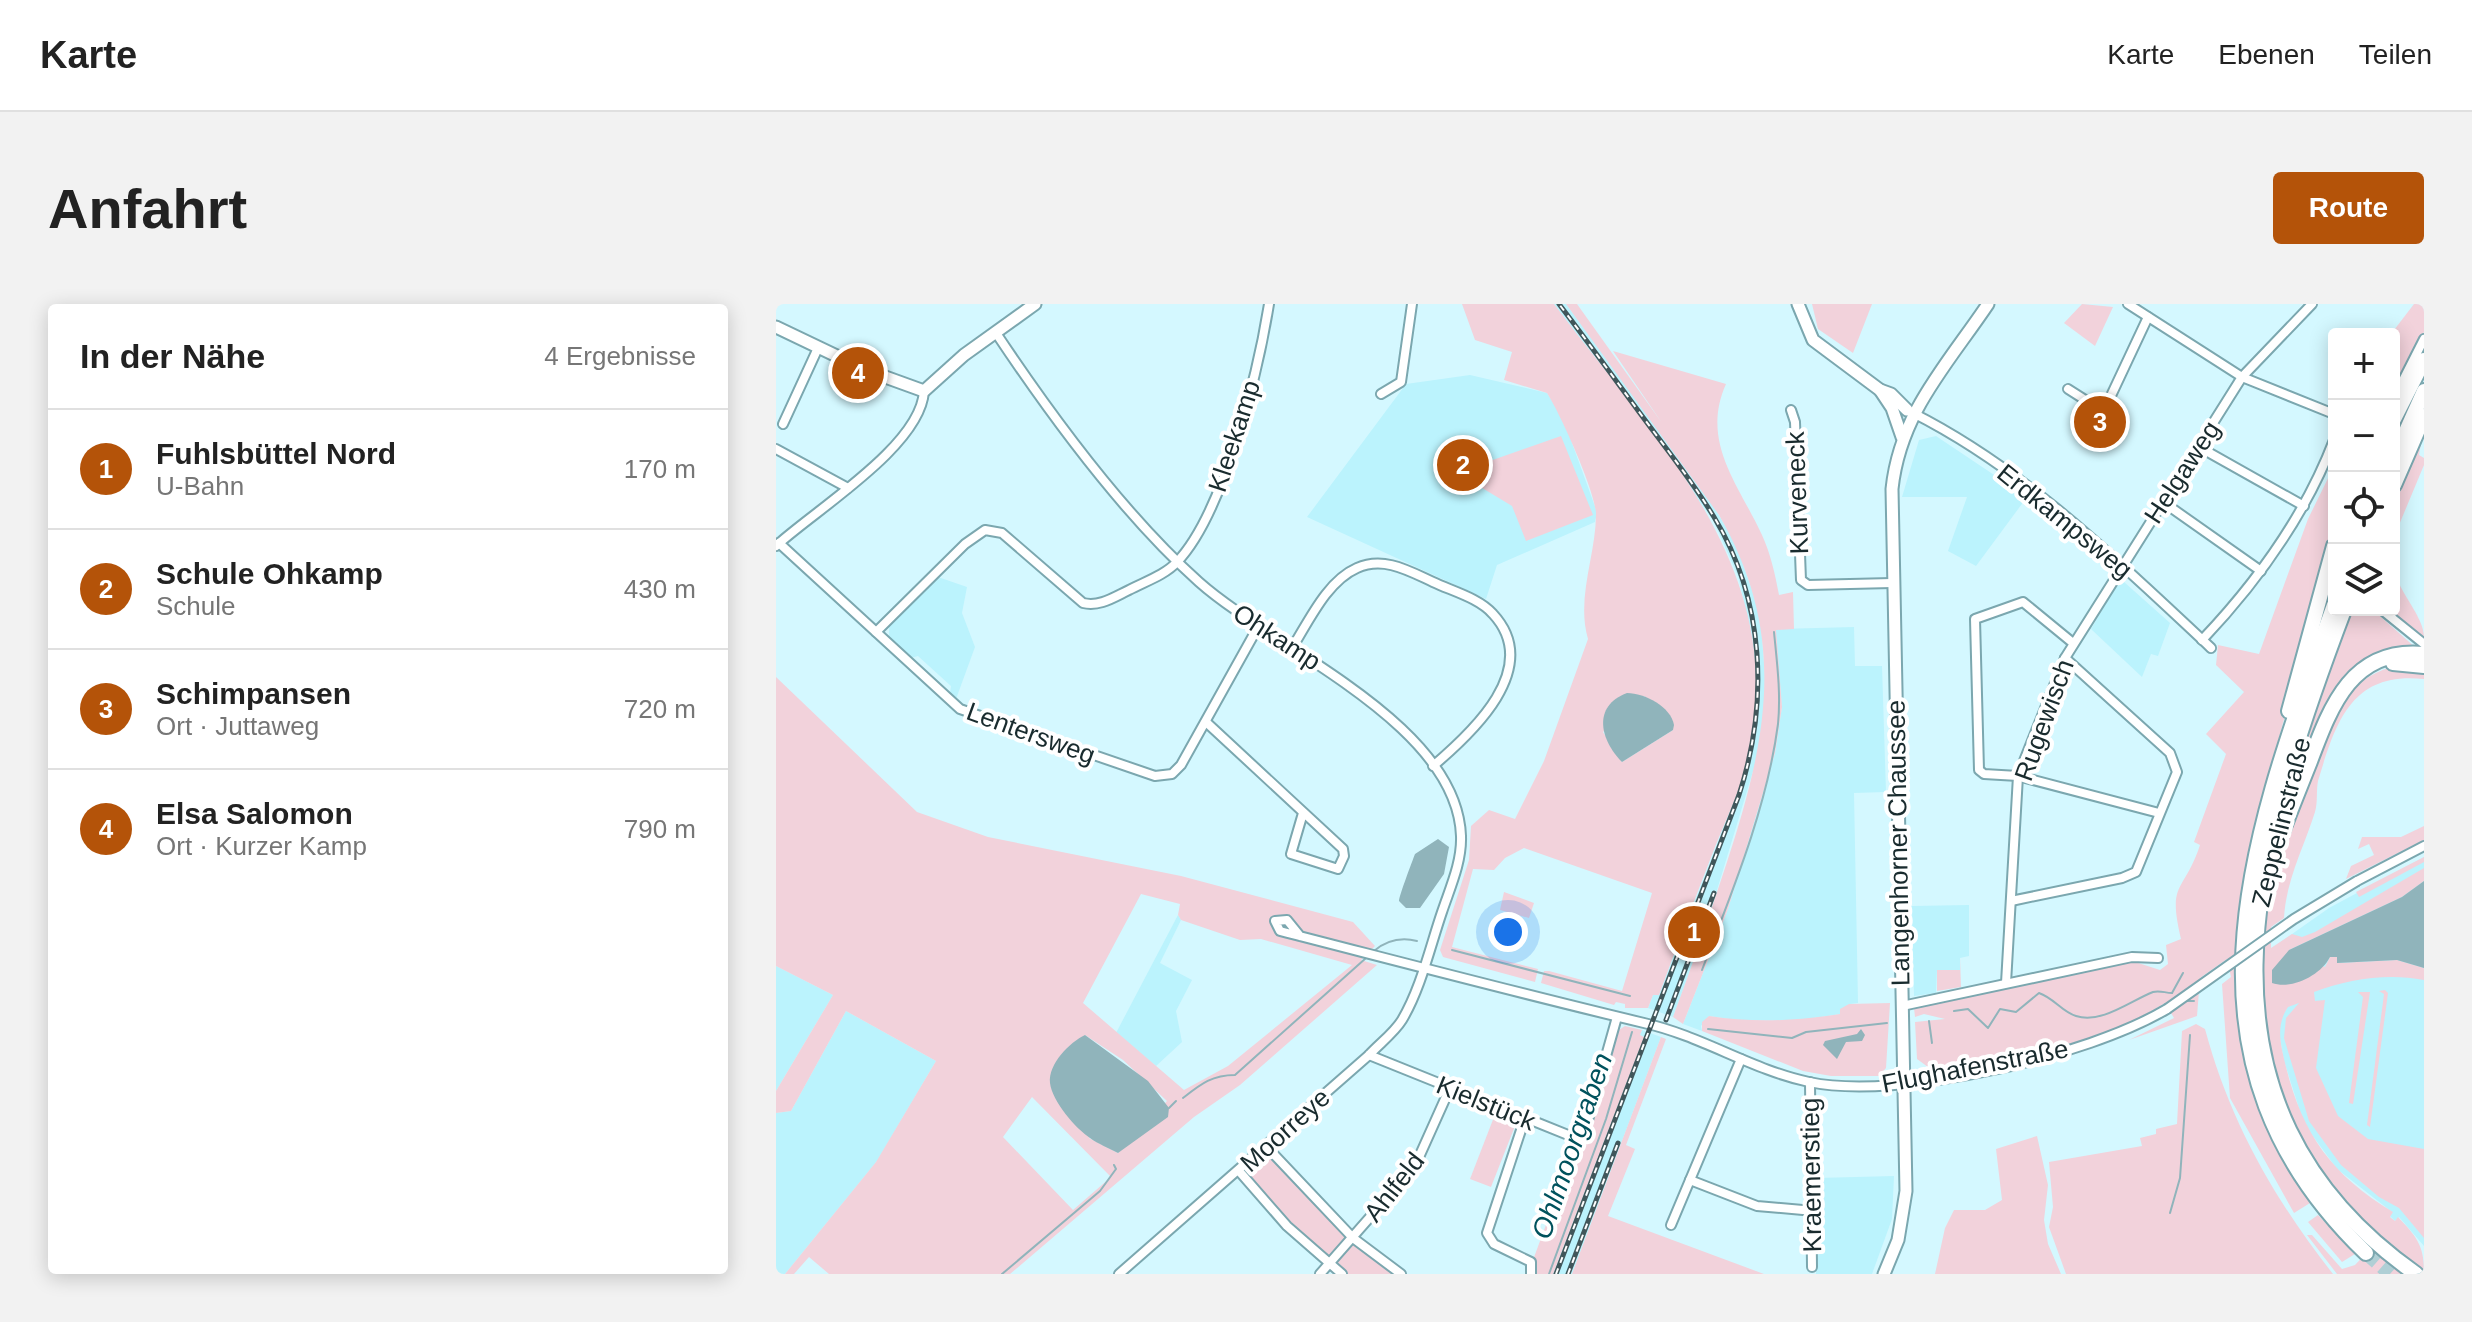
<!DOCTYPE html>
<html lang="de">
<head>
<meta charset="utf-8">
<style>
  :root { --surface:#fff; --page:#f2f2f2; --text:#222; --muted:#767676; --line:#e0e0e0; --accent:#b45309 }
  body { margin:0; font-family:Helvetica,sans-serif; background:var(--page); color:var(--text) }
  .controls { position:absolute; right:24px; top:24px; display:grid; overflow:hidden; border-radius:8px; box-shadow:0 4px 20px #0003 }
  .controls button { width:72px; height:72px; display:grid; place-items:center; padding:0; border:0; border-bottom:2px solid var(--line); background:var(--surface); color:var(--text); font:40px sans-serif }
  .you { position:absolute; left:732px; top:628px; width:28px; height:28px; margin:-20px; border:6px solid #fff; border-radius:50%; background:#1a73e8; box-shadow:0 0 0 12px #1a73e833 }
  .badge { display:grid; place-items:center; width:52px; height:52px; border-radius:50%; background:var(--accent); color:#fff; font-size:26px; font-weight:700 }
  .pin { position:absolute; translate:-50% -50%; border:4px solid #fff; box-shadow:0 2px 8px #0006 }
  .list { margin:0; padding:0; list-style:none }
  h2 { display:flex; justify-content:space-between; align-items:center; height:104px; margin:0; padding:0 32px; font-size:34px }
  h2 small { font-size:26px; font-weight:400; color:var(--muted) }
  .list li { display:grid; grid-template-columns:52px 1fr auto; gap:24px; align-items:center; box-sizing:border-box; height:120px; padding:0 32px; border-top:2px solid var(--line) }
  .list b { display:block; font-size:30px; white-space:nowrap }
  .list p { margin:0; font-size:26px; white-space:nowrap; color:var(--muted) }
  .list em { font-size:26px; font-style:normal; color:var(--muted) }
  .icon { flex:none; width:44px; height:44px; fill:none; stroke:currentColor; stroke-width:2; stroke-linecap:round; stroke-linejoin:round }
  .map { position:relative; flex:none; width:1648px; height:970px; overflow:hidden; border-radius:8px }
  header { display:flex; align-items:center; gap:48px; box-sizing:border-box; height:112px; padding:0 40px; background:var(--surface); border-bottom:2px solid var(--line) }
  header strong { font-size:38px }
  nav { display:flex; gap:44px; margin-inline-start:auto; font-size:28px }
  .intro { display:flex; align-items:center; justify-content:space-between; box-sizing:border-box; height:192px; padding:0 48px }
  h1 { margin:0; font-size:56px }
  .button { padding:20px 36px; border-radius:8px; background:var(--accent); color:#fff; font-size:28px; font-weight:700 }
  main { display:flex; gap:48px; padding:0 48px }
  aside { flex:1; background:var(--surface); border-radius:8px; box-shadow:0 4px 20px #0003 }
  .map>svg:first-child { display:block }
</style>
</head>
<body>
<header>
<strong>Karte</strong>
<nav><a>Karte</a><a>Ebenen</a><a>Teilen</a></nav>
</header>
<div class="intro"><h1>Anfahrt</h1><a class="button">Route</a></div>
<main>
<aside>
<h2>In der Nähe<small>4 Ergebnisse</small></h2>
<ul class="list">
<li><span class="badge">1</span><div><b>Fuhlsbüttel Nord</b><p>U-Bahn</p></div><em>170 m</em></li>
<li><span class="badge">2</span><div><b>Schule Ohkamp</b><p>Schule</p></div><em>430 m</em></li>
<li><span class="badge">3</span><div><b>Schimpansen</b><p>Ort · Juttaweg</p></div><em>720 m</em></li>
<li><span class="badge">4</span><div><b>Elsa Salomon</b><p>Ort · Kurzer Kamp</p></div><em>790 m</em></li>
</ul>
</aside>
<div class="map">
<svg width="1648" height="970" viewBox="0 0 1648 970">
  <rect width="100%" height="100%" fill="#d4f8ff"/>
  <g fill="#bbf3fd">
    <path d="M778 0H790L930 190 960 240 984 309 990 384 984 444 928 629 897 713 872 704 877 691 883 690 966 475 978 414 977 337 962 272 937 216Z"/>
    <path d="M694 71 771 89 787 114 821 208 819 218 721 261 710 295 531 213 630 80Z"/>
    <path d="M1160 132 1251 193 1200 262 1172 247 1191 193H1126L1143 136Z"/>
    <path d="M162 273 191 283 186 309 199 343 180 395 174 389 175 382 142 352 135 354 113 334V321Z"/>
    <path d="M1348 278 1394 319 1382 352 1375 350 1366 373 1315 325 1342 279Z"/>
    <path d="M1078 323 1079 362H1106L1110 488 1078 489 1082 699 1074 700 1065 710 1018 717 960 716 933 712 925 722 926 727 907 720 952 605 999 449 1006 403 999 325Z"/>
    <path d="M1648 553V942L1623 913 1619 917 1614 912 1616 908 1561 865 1528 820 1508 757 1489 649 1553 604Z"/>
    <path d="M1193 601V652L1184 654V666H1161L1160 689 1138 692 1136 602Z"/>
    <path d="M402 611 405 616 384 659 416 676 400 707 406 738 380 762 340 729Z"/>
    <path d="M0 662 57 691 0 787Z"/>
    <path d="M70 707 160 757 101 857 9 970H0V809L15 807Z"/>
    <path d="M866 726 885 733 796 970H777L868 733 864 731Z"/>
    <path d="M1118 872 1116 915 1096 970H1040V874Z"/>
  </g>
  <g fill="#f2d2db" fill-rule="evenodd">
    <path d="M686 0H778C887 145 1025 277 966 475 959 498 948 520 939 543 920 592 901 641 883 691H877L872 704H849V700L840 698 838 701 765 679 768 667H773L846 687 876 589 748 544 729 554 718 566 697 565 676 643 762 665 759 678 667 653 664 646 693 556 695 522 713 506 739 515 768 457 812 335C800 294 820 251 820 210 820 189 784 109 771 89L728 76 736 48 699 36ZM868 392 879 400 897 426 846 458 827 428Z"/>
    <path d="M790 0H801L886 119 837 47 950 80C924 138 963 181 986 231 995 251 999 270 1003 291L1017 288 1018 325 1000 326 1006 403 999 449 952 605 907 720 897 713C916 662 934 610 951 558 992 433 1012 331 943 211Z"/>
    <path d="M1036 0H1096L1077 49 1042 25Z"/>
    <path d="M1306 0 1337 3 1319 42 1288 19Z"/>
    <path d="M1638 0H1648V28L1618 87 1615 30Z"/>
    <path d="M785 132 817 211 750 237 736 202 688 173 711 158Z"/>
    <path d="M1645 139 1643 151 1648 154V161L1618 233V202Z"/>
    <path d="M1558 162V232L1478 525 1460 637 1462 711 1475 783 1500 844 1534 899 1518 909 1454 794 1446 680 1455 673 1451 655 1424 674 1421 712 1353 736 1398 714 1389 699 1352 721 1297 739 1186 760 1152 763 1141 755 1139 718 1169 715 1148 710 1139 713 1138 704 1356 657 1384 666 1392 660 1390 641 1405 635C1391 576 1408 590 1424 541L1418 538 1450 450 1430 430 1468 388 1440 361 1442 341 1483 350 1532 215Z"/>
    <path d="M1618 266C1624 290 1648 313 1648 333L1614 306H1618Z"/>
    <path d="M1574 306H1597L1640 344C1625 348 1605 349 1591 356 1543 381 1528 456 1509 502Z"/>
    <path d="M1616 363 1648 366V375C1576 367 1560 417 1542 477 1540 487 1542 498 1539 508 1528 543 1510 576 1508 614L1495 623V644L1516 630 1526 633 1539 628 1648 564V577L1626 593 1513 646 1549 663 1554 653H1561L1562 659 1621 656 1648 664V676C1612 669 1572 675 1538 688L1539 697 1549 696 1540 764 1562 812 1592 835 1648 845V934L1623 904 1603 893 1565 861 1533 817 1508 734 1510 714 1523 699 1512 703C1499 722 1505 742 1510 763 1527 831 1556 871 1617 908L1614 913 1619 917 1622 913C1640 932 1648 941 1648 967 1613 943 1573 913 1549 878 1494 796 1472 685 1492 588 1500 549 1518 511 1532 473 1548 430 1565 376 1616 363Z"/>
    <path d="M0 373 141 508 212 533 405 572 577 618 599 642 585 656 601 661 464 781 418 813 234 970H53L33 953 18 970H9L100 858 160 757 70 707 15 807 0 809V787L57 691 0 662ZM365 590 404 600 402 611 405 616 464 636 485 635 576 661 452 762 408 786 307 699ZM309 731 347 756 391 797 342 849 313 834ZM256 793 335 873 297 906 227 833Z"/>
    <path d="M1648 522V536L1570 575 1575 562 1598 551 1593 540 1582 545 1586 533H1625Z"/>
    <path d="M1648 553V558L1583 593 1580 588Z"/>
    <path d="M728 588 758 599 753 614 724 606Z"/>
    <path d="M1184 654 1185 683 1161 687V666H1184Z"/>
    <path d="M1609 686 1612 689 1594 823 1591 821 1608 690 1603 687Z"/>
    <path d="M1582 688H1594L1577 800 1573 799 1587 693Z"/>
    <path d="M1114 699 1110 764 1103 772H1055L1027 767 926 727V718L933 712C978 719 1019 717 1064 710V705L1073 700Z"/>
    <path d="M1420 720 1429 725C1454 818 1498 895 1557 970H1290L1273 923 1277 903 1273 858 1366 842 1364 834 1380 830V825L1401 820 1406 727Z"/>
    <path d="M849 722 866 726 864 731 868 733 777 970H758L757 956 802 834 815 821 843 726Z"/>
    <path d="M885 733 890 735 850 841 859 845 832 912 988 970H796Z"/>
    <path d="M718 813 739 822 715 883 694 875Z"/>
    <path d="M1261 832 1272 881 1268 916 1272 940 1285 970H1159L1169 924 1178 906H1209L1226 896 1220 845Z"/>
    <path d="M491 849 543 904 620 970H570L509 915 468 869Z"/>
    <path d="M1542 911 1579 950 1566 958 1532 918Z"/>
    <path d="M1531 931H1536L1566 965 1579 961 1597 942 1633 970H1561Z"/>
  </g>
  <g fill="#90b4bb">
    <path d="M851 389C869 389 895 403 898 421L897 426 846 458C824 436 816 402 851 389Z"/>
    <path d="M662 535 673 543 668 570 644 604H630L623 597C623 592 636 558 639 550Z"/>
    <path d="M1648 577V664L1621 656 1561 659V653H1554C1545 671 1516 686 1496 679V666L1513 646 1626 593Z"/>
    <path d="M1085 725 1089 731 1086 737 1070 738 1061 755 1047 741 1049 737 1081 730Z"/>
    <path d="M309 731 372 777 393 804 392 813 342 849C333 844 322 840 314 834 300 825 276 797 274 779 272 760 294 738 309 731Z"/>
  </g>
  <g fill="none" stroke-linecap="round" stroke-linejoin="round">
    <g stroke="#90b4bb" stroke-width="2">
      <path d="M676 646 854 692"/>
      <path d="M598 647C611 636 625 633 641 637"/>
      <path d="M926 666C956 588 991 504 1002 420 1005 389 1001 359 998 328"/>
      <path d="M1396 689 1407 669"/>
      <path d="M1407 697H1418"/>
      <path d="M1178 707 1192 705 1212 724 1224 705 1240 708 1263 689C1278 694 1286 708 1300 712 1326 720 1354 697 1377 688 1384 686 1389 689 1396 689"/>
      <path d="M1153 717 1156 739"/>
      <path d="M932 725 1016 734 1030 728 1111 719"/>
      <path d="M407 794C425 780 436 771 459 771L590 654"/>
      <path d="M393 804 400 797"/>
      <path d="M1394 909 1404 874 1414 731"/>
      <path d="M226 970 324 887 340 865 338 861"/>
      <path d="M773 970 830 815 856 728"/>
    </g>
    <path stroke="#afcfd5" stroke-width="14" stroke-dasharray="14 7" stroke-linecap="butt" d="M1590 949 1614 970"/>
    <g stroke="#7ba7af" stroke-width="12">
      <g id="street">
        <path d="M1352 0 1466 73 1558 110"/>
        <path d="M220 29C276 113 348 211 423 278 497 344 681 419 685 532 686 558 674 584 666 608 654 643 645 684 626 716 618 729 603 740 593 751L343 970"/>
        <path d="M1292 85 1314 99 1333 96 1372 13"/>
        <path d="M605 90 625 78 636 0"/>
        <path d="M1618 94 1648 35"/>
        <path d="M1015 106 1019 118 1025 276 1032 281 1116 279"/>
        <path d="M1137 109C1250 166 1343 258 1435 344"/>
        <path d="M7 120 42 44"/>
        <path d="M1423 143 1528 202"/>
        <path d="M0 145 72 184"/>
        <path d="M1387 198 1485 267"/>
        <path d="M3 239 184 405 379 472 396 470 405 461 482 323"/>
        <path d="M0 242C39 206 145 142 148 87"/>
        <path d="M1606 306 1648 340"/>
        <path d="M100 328 189 240 209 226 226 229 307 299C324 303 338 293 353 286 368 278 389 271 401 258 448 209 482 68 493 0"/>
        <path d="M1426 336C1482 277 1529 212 1558 136"/>
        <path d="M1297 339 1247 298 1199 315 1203 466 1208 470 1242 472 1383 509"/>
        <path d="M516 344C533 317 551 277 581 264 608 252 633 267 657 278 676 287 703 294 717 310 767 364 696 429 657 462"/>
        <path d="M430 418 567 545 568 552 562 565 515 550 527 509"/>
        <path d="M1581 577 1648 542"/>
        <path d="M1235 597 1346 574 1360 568 1401 468 1394 449 1289 354"/>
        <path d="M524 632 511 616 499 617 504 627C625 658 746 690 868 719 926 732 976 766 1033 778 1123 797 1312 752 1391 705"/>
        <path d="M1230 679 1242 472 1289 354 1466 73 1536 0"/>
        <path d="M1126 702 1356 653 1382 654"/>
        <path d="M593 751 792 831H800L812 816 841 713"/>
        <path d="M1034 778 1036 963"/>
        <path d="M749 814 711 929 718 940 755 958V970"/>
        <path d="M490 842 577 934 625 970"/>
        <path d="M463 867 511 922 566 970"/>
        <path d="M914 876 981 902 1038 907"/>
        <path d="M895 921 965 755"/>
        <path d="M544 970 639 862 674 784"/>
      </g>
    </g>
    <g stroke="#7ba7af" stroke-width="15">
      <g id="secondary">
        <path d="M1022 0 1037 36 1104 86 1115 90 1131 106"/>
        <path d="M0 23 90 66 148 87 188 51 259 0"/>
        <path d="M1104 86 1116 104 1126 133"/>
        <path d="M1108 970 1122 936 1130 887 1116 185C1124 109 1171 61 1212 0"/>
      </g>
    </g>
    <g stroke="#7ba7af" stroke-width="18">
      <g id="highway">
        <path d="M1618 115 1648 56"/>
        <path d="M1618 154 1648 87"/>
        <path d="M1618 181 1648 112"/>
        <path d="M1558 301C1477 528 1388 755 1590 949"/>
        <path d="M1568 306C1480 539 1396 798 1640 970"/>
        <path d="M1617 359 1648 362"/>
        <path d="M1513 407 1558 242"/>
        <path d="M1503 536C1513 510 1523 485 1533 460 1554 404 1575 343 1648 350"/>
      </g>
    </g>
    <use href="#street" stroke="#fff" stroke-width="8"/>
    <use href="#secondary" stroke="#fff" stroke-width="11"/>
    <use href="#highway" stroke="#fff" stroke-width="14"/>
    <g stroke="#41575b" stroke-width="5">
      <g id="rail">
        <path d="M890 716 938 589"/>
        <path d="M780 970 963 491C993 399 989 297 938 213 920 183 899 156 878 128 846 85 815 42 783 0"/>
        <path d="M792 970 842 839"/>
      </g>
    </g>
    <use href="#rail" stroke="#fff" stroke-width="2" stroke-dasharray="6" stroke-linecap="butt"/>
    <g stroke="#7ba7af" stroke-width="12" stroke-linecap="butt">
      <path id="street-bridge" d="M1391 705 1518 615 1581 577"/>
    </g>
    <use href="#street-bridge" stroke="#fff" stroke-width="8"/>
  </g>
  <g text-anchor="middle" dominant-baseline="central" stroke-width="8" stroke-linejoin="round" paint-order="stroke">
    <g font-size="26" fill="#192b2e" stroke="#fff">
      <text transform="translate(458 132) rotate(-72)">Kleekamp</text>
      <text transform="translate(1406 168) rotate(-57)">Helgaweg</text>
      <text transform="translate(1021 189) rotate(-92)">Kurveneck</text>
      <text transform="translate(1289 217) rotate(39)">Erdkampsweg</text>
      <text transform="translate(501 333) rotate(33)">Ohkamp</text>
      <text transform="translate(1268 416) rotate(-70)">Rugewisch</text>
      <text transform="translate(255 429) rotate(20)">Lentersweg</text>
      <text transform="translate(1505 518) rotate(-76)">Zeppelinstraße</text>
      <text transform="translate(1122 539) rotate(-91)">Langenhorner Chaussee</text>
      <text transform="translate(1199 762) rotate(-11)">Flughafenstraße</text>
      <text transform="translate(710 799) rotate(22)">Kielstück</text>
      <text transform="translate(509 826) rotate(-42)">Moorreye</text>
      <text transform="translate(1035 871) rotate(-91)">Kraemerstieg</text>
      <text transform="translate(618 883) rotate(-52)">Ahlfeld</text>
    </g>
    <g font-size="28" font-style="italic" fill="#00525d" stroke="#fff">
      <text transform="translate(796 842) rotate(-71)">Ohlmoorgraben</text>
    </g>
  </g>
</svg>
<div class="controls">
<button>+</button>
<button>−</button>
<button><svg class="icon" aria-label="locate" viewBox="0 0 24 24"><circle cx="12" cy="12" r="6"/><path d="M12 2v4M12 18v4M2 12h4M18 12h4"/></svg></button>
<button><svg class="icon" aria-label="layers" viewBox="0 0 24 24"><path d="M12 4l9 5-9 5-9-5zM3 14l9 5 9-5"/></svg></button>
</div>
<div class="you"></div>
<div class="pin badge" style="left:918px;top:628px">1</div>
<div class="pin badge" style="left:687px;top:161px">2</div>
<div class="pin badge" style="left:1324px;top:118px">3</div>
<div class="pin badge" style="left:82px;top:69px">4</div>
</div>
</main>
</body>
</html>
